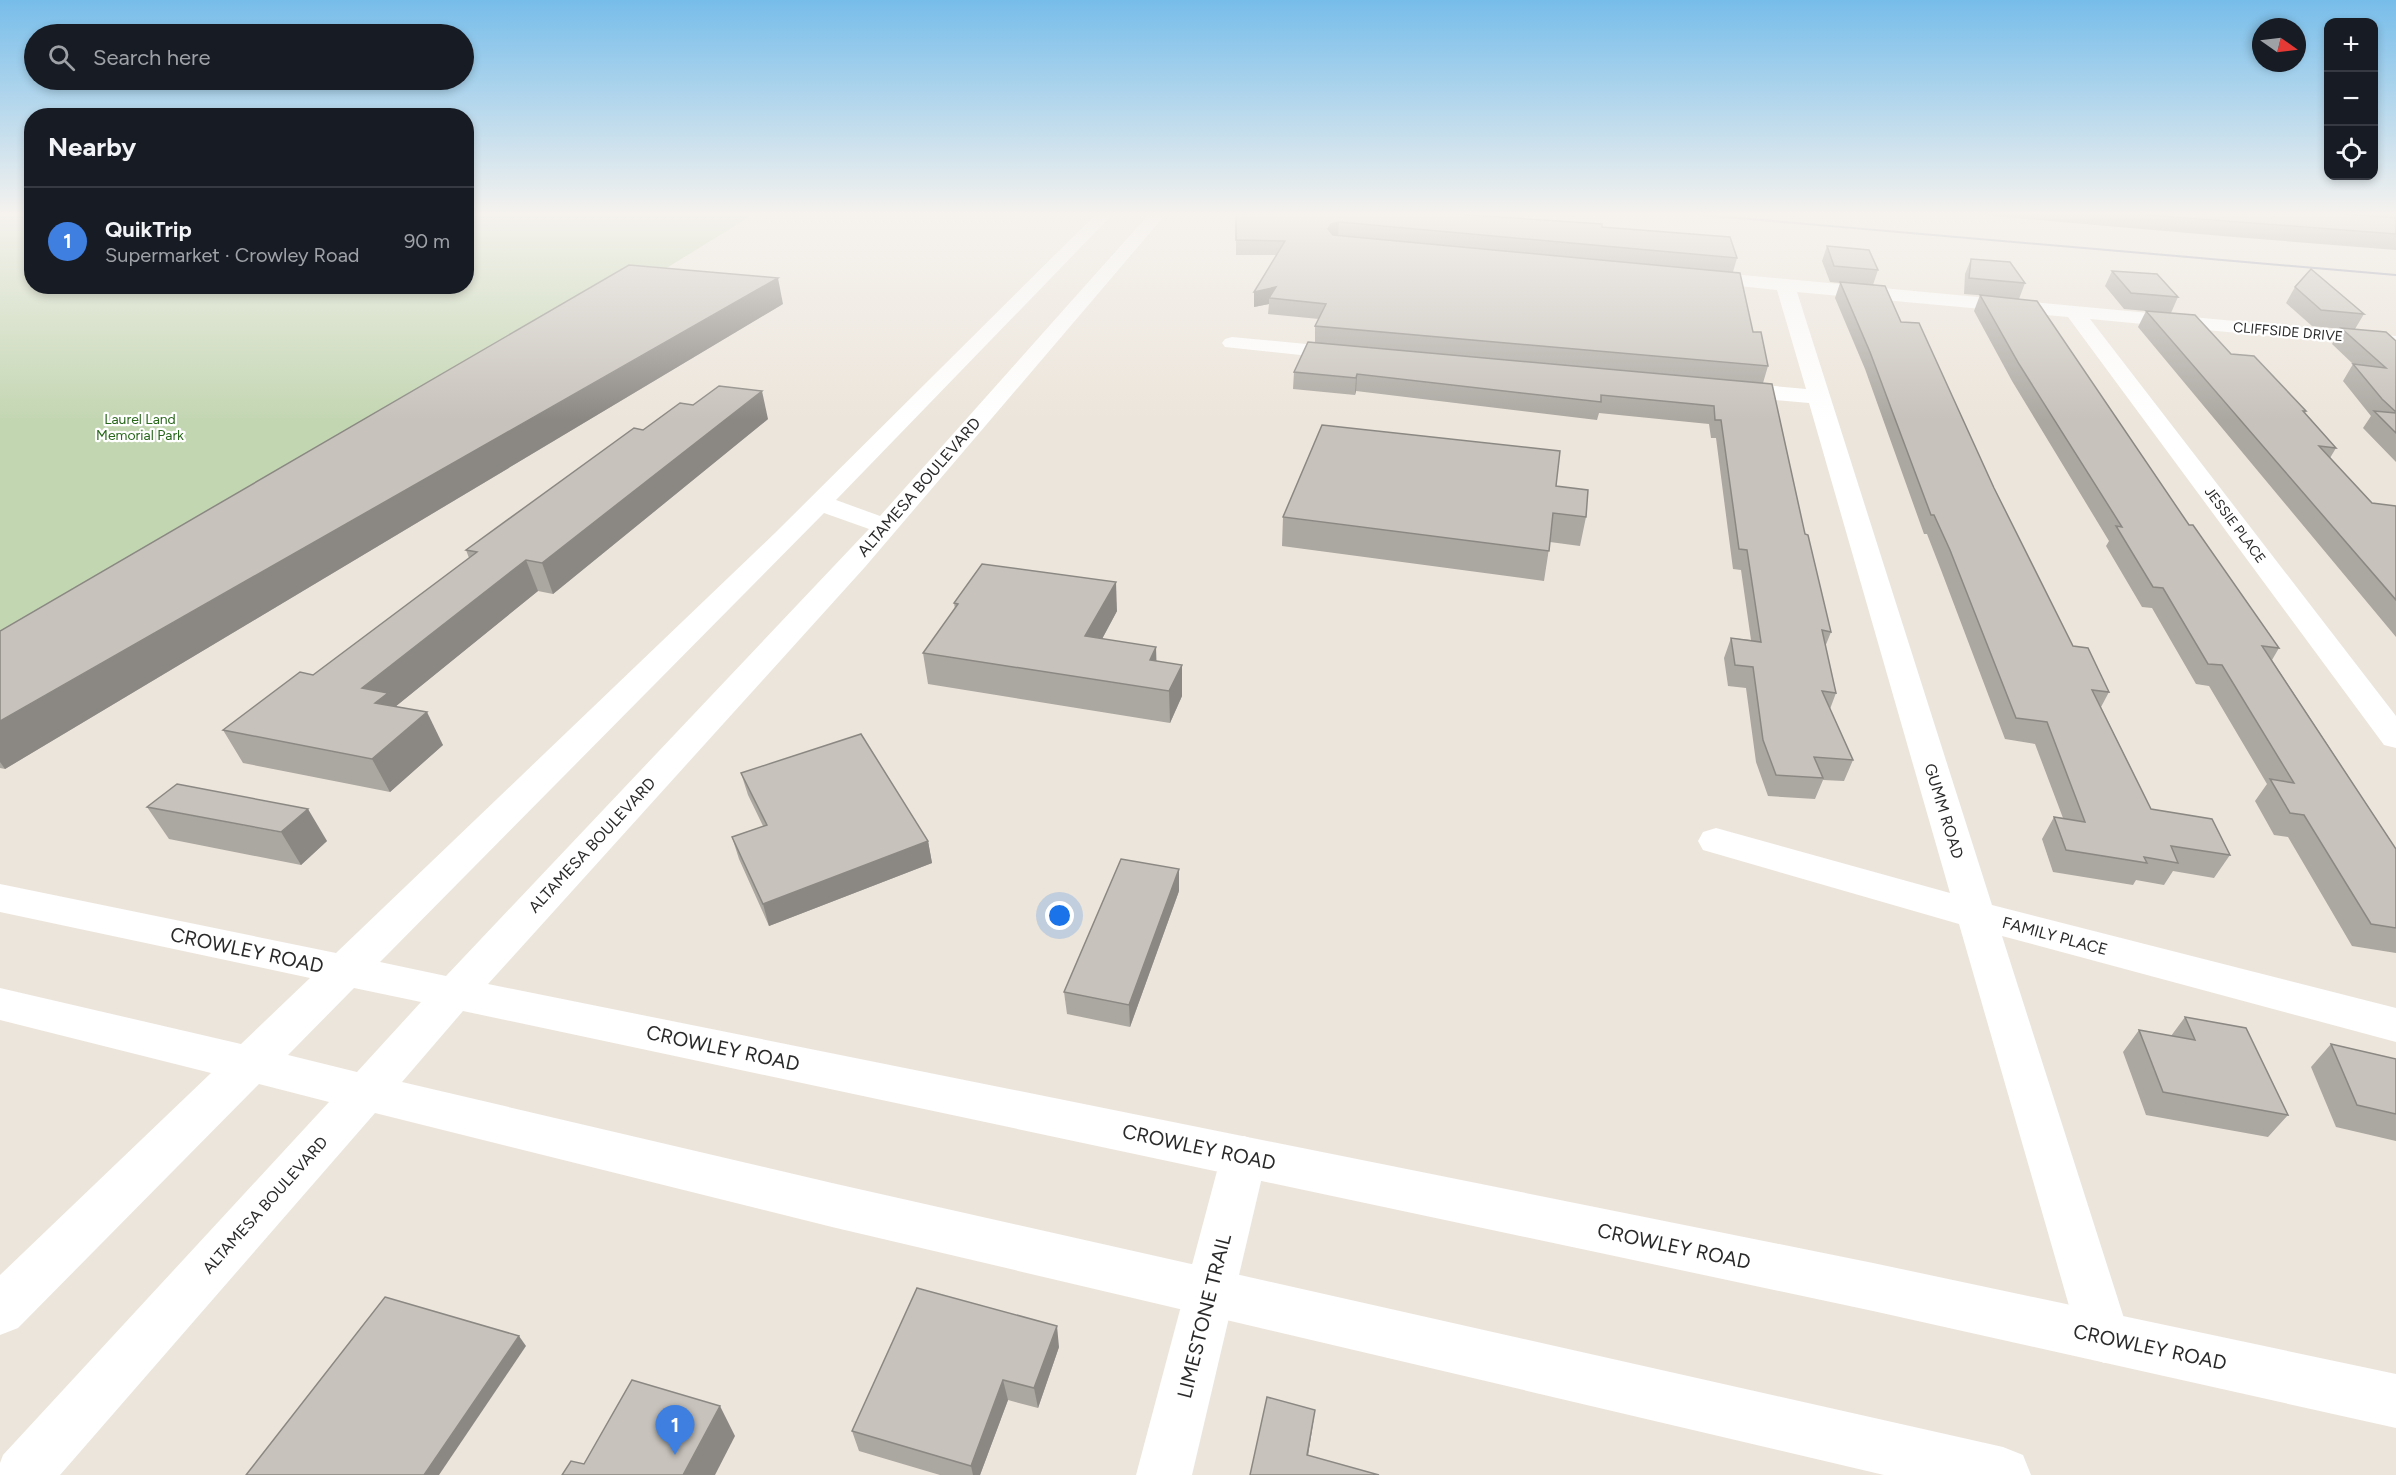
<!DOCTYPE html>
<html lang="en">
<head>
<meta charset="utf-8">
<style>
  :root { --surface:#171b24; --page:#20242c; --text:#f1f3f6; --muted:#9ea1a6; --line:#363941; --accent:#db2777 }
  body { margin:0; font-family:Figtree,sans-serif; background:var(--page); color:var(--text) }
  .controls { position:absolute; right:18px; top:18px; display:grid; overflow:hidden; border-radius:12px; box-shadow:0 3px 9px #0003 }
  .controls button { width:54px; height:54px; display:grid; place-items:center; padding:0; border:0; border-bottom:2px solid var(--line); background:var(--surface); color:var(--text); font:30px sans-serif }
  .compass { position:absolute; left:2252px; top:18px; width:54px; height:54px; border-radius:50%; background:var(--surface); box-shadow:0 3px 9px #0003; rotate:104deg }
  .you { position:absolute; left:1060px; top:916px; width:21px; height:21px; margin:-15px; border:4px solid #fff; border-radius:50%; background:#1a73e8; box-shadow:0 0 0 9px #1a73e833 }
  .badge { display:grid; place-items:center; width:39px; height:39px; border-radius:50%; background:var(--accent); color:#fff; font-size:20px; font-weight:700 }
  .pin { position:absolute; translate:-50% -50px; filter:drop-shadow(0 2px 3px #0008) }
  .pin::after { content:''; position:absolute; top:32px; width:21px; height:18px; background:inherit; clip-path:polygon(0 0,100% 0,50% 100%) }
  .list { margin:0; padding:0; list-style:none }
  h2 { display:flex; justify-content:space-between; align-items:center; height:78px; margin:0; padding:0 24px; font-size:26px }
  h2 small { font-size:20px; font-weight:400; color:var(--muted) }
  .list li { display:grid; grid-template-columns:39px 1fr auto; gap:18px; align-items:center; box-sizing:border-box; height:108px; padding:0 24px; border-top:2px solid var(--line) }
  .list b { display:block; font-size:22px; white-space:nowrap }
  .list p { margin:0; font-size:20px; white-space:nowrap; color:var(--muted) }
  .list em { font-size:20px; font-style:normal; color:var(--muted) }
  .icon { flex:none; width:33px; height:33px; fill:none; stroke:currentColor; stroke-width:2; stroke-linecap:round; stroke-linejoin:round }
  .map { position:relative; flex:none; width:2396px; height:1475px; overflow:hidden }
  .search { position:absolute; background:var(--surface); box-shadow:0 3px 9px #0003; left:24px; top:24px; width:450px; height:66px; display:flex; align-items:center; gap:15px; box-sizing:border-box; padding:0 21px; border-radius:33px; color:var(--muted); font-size:22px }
  .panel { position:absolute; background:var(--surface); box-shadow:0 3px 9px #0003; left:24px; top:108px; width:450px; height:186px; border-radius:24px }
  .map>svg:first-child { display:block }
</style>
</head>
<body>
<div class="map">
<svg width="2396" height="1475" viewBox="0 0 2396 1475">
  <rect width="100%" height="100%" fill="#ece5db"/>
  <path fill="#c3d6b2" d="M0 214H31L32 286H466L467 214H754L0 679Z"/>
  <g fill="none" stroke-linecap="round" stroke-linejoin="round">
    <g fill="#fff" fill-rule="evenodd">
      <path d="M1699 271 2396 336V348L2090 319 2396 716V748L2384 745 2068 317 1797 292 1992 905 2396 1008V1042L2002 936 2130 1337 2122 1355 2104 1363 2086 1355 2078 1337 1959 924 1703 850 1698 841 1703 832 1716 828 1950 893 1809 403 1731 396 1723 394 1720 389 1723 384 1731 382 1806 389 1777 290 1692 281 1690 277 1692 273Z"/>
      <path d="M1232 337 1348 348 1355 350 1358 354 1355 358 1348 360 1225 347 1222 343 1225 339Z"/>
      <path d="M1244 1136 1260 1142 1267 1156 1192 1475H1136L1221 1156 1228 1142Z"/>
    </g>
    <path fill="#fff" fill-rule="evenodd" d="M1096 214H1113L836 500 880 516 1149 214H1166L865 567 488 984 1873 1263 2396 1374V1428L1873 1311 463 1011 402 1082 832 1183 2003 1447 2023 1455 2031 1475H1884L832 1227 375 1113 60 1475H0V1463L3 1455 329 1102 259 1084 18 1328 0 1335V1275L211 1073 0 1020V988L241 1044 310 978 0 912V884L336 953 776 532ZM824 513 869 529 446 976 380 962ZM354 988 421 1002 357 1072 288 1055Z"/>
    <path stroke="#9ea1b4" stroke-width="2" d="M1692 214 2396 275"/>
  </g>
  <g fill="#aba7a1">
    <path d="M1236 214 1602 227 1737 258 1733 272 1753 332 1768 366 1763 383 1772 384 1805 534 1831 632 1825 647 1836 693 1830 709 1853 760 1844 781 1823 780 1815 799 1768 796 1756 762 1746 688 1728 686 1724 658 1731 638 1751 640 1741 570 1733 569 1716 438H1711L1709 424 1599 413 1597 420 1356 391 1355 395 1293 389 1294 372 1315 342V326L1319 319 1268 314 1269 304 1254 307 1276 255H1236Z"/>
    <path d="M1969 214H2396V250L2234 237Z"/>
    <path d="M1827 246 1878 270 1873 285 1901 322 1994 488 2073 646 2109 692 2101 707 2151 809 2230 855 2214 878 2173 871 2164 885 2136 880 2133 885 2053 872 2042 839 2054 817 2063 818 2035 744 2005 739 1941 570 1927 534H1924L1865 369 1835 298 1840 283 1830 282 1822 261Z"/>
    <path d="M1971 259 2025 283 2019 299 2189 525 2279 648 2272 660 2396 849V953L2352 946 2288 837 2274 835 2255 801 2267 784 2209 686 2196 684 2152 608 2142 607 2106 546 2109 541 2012 381 1974 311 1980 295 1989 296 1964 294 1965 274Z"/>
    <path d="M2112 271 2178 297 2171 313 2231 354 2306 411 2305 413 2336 448 2330 458 2372 503 2396 506V637L2138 327 2146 311 2124 309 2105 286Z"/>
    <path d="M2295 287 2364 314 2355 329 2396 341V462L2363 428 2371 416 2343 381 2353 364 2332 344 2341 329 2312 326 2286 303Z"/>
    <path d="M783 304 5 769 0 768V631Z"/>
    <path d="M768 419 553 594 538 591 396 706 443 745 390 792 243 763 223 730 313 675 469 558 466 550 643 430Z"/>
    <path d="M1556 486 1586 517 1580 546 1550 542 1544 581 1282 546 1283 517Z"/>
    <path d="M954 603 1117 611 1102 639 1157 661 1182 696 1170 723 928 684 923 653 955 609Z"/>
    <path d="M741 773 928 841 932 863 769 926 739 859 732 837 763 826 748 795Z"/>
    <path d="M147 807 327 841 301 865 169 839Z"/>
    <path d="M1179 891 1130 1027 1067 1014 1064 992Z"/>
    <path d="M2185 1017 2288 1115 2268 1137 2146 1115 2123 1052 2139 1030 2171 1036Z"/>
    <path d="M2331 1044 2396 1059V1141L2336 1127 2311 1067Z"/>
    <path d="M1059 1347 1038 1408 1008 1400 980 1475H940L859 1451 852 1431Z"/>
  </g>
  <g fill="#8b8883">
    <path d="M1339 222 1338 237 1330 239 1328 229 1331 224Z"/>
    <path d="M778 278 783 304 5 769 0 762V721Z"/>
    <path d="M1276 287 1269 298V304L1254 307V292Z"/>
    <path d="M1357 374 1356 391 1355 395 1356 378Z"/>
    <path d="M762 391 768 419 553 594 542 563Z"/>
    <path d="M526 560 538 591 395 707 392 736 362 688Z"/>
    <path d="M1116 582 1117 611 1087 667 1085 636Z"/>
    <path d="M1156 647 1157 678 1150 660Z"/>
    <path d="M1182 665V696L1170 723 1169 691Z"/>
    <path d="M427 712 443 745 390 792 372 759Z"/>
    <path d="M308 809 327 841 301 865 281 832Z"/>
    <path d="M928 841 932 863 769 926 763 904Z"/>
    <path d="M1179 869V891L1130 1027 1129 1005Z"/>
    <path d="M1057 1326 1059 1347 1038 1408 1034 1388Z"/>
    <path d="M519 1336 526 1346 439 1475H424Z"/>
    <path d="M1003 1380 1008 1400 980 1475H973L971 1466Z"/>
    <path d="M720 1406 735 1436 715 1475H683Z"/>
    <path d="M1315 1410 1312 1430 1305 1475 1307 1455Z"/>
  </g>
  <g fill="#c7c2bb" stroke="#8b8883" stroke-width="1.5">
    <path d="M1236 214H1456L1602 224V227L1730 237 1737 258 1339 222 1331 224 1328 229 1333 235 1740 273 1753 332H1761L1768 366 1315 326 1326 304 1269 298 1276 287 1254 292 1285 241 1236 240Z"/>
    <path d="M2135 214H2344L2396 218V234Z"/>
    <path d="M1827 246 1869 250 1878 270 1834 266Z"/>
    <path d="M1971 259 2010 262 2025 283 1969 278Z"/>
    <path d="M629 265 778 278 0 721V631Z"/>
    <path d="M2311 269 2364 314 2321 310 2295 287Z"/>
    <path d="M2112 271 2157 274 2178 297 2131 293Z"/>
    <path d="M1840 282 1885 286 1901 322 1919 323 1994 488 2073 646 2088 648 2109 692 2092 690 2151 809 2212 819 2230 855 2171 846 2178 863 2144 857 2147 863 2066 850 2054 817 2085 822 2047 722 2016 718 1950 550 1934 515H1931L1870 352Z"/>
    <path d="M1980 295 2037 301 2189 525H2193L2279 648 2262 646 2396 849V928L2371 924 2304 815 2290 813 2270 779 2294 783 2222 665 2208 664 2163 588 2153 587 2116 526 2122 527 2019 364Z"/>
    <path d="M2146 311 2195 315 2231 354 2254 356 2306 411H2303L2336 448 2319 446 2372 503 2396 506V600Z"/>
    <path d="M2341 328 2386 332 2396 341V412L2382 399 2353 364 2386 368Z"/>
    <path d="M1308 342 1772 384 1805 534 1808 535 1831 632 1822 630 1836 693 1822 691 1853 760 1814 757 1823 778 1776 775 1763 740 1753 667 1735 665 1731 638 1761 642 1747 550 1739 549 1721 420H1715L1714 406 1601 395V402L1357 374 1356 378 1294 372Z"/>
    <path d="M719 386 762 391 542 563 526 560 362 688 388 693 375 703 427 712 372 759 223 730 300 672 313 675 477 552 466 550 634 428 643 430 680 403 693 405Z"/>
    <path d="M2374 411 2396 413V433Z"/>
    <path d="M1322 425 1560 451 1556 486 1588 490 1586 517 1553 513 1549 551 1283 517Z"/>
    <path d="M982 564 1116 582 1085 636 1156 647 1150 660 1182 665 1169 691 923 653 958 604 954 603Z"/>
    <path d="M861 734 928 841 763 904 732 837 767 825 741 773Z"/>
    <path d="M177 784 308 809 281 832 147 807Z"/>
    <path d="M1121 859 1179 869 1129 1005 1064 992Z"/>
    <path d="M2185 1017 2246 1028 2288 1115 2163 1092 2139 1030 2195 1040Z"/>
    <path d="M2331 1044 2396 1059V1114L2357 1105Z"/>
    <path d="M917 1288 1057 1326 1034 1388 1003 1380 971 1466 852 1431Z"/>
    <path d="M385 1297 519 1336 424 1475H246Z"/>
    <path d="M632 1380 720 1406 683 1475H562L571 1461 584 1464Z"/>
    <path d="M1267 1397 1315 1410 1307 1455 1379 1475H1250Z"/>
  </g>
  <linearGradient id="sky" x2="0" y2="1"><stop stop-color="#77bdea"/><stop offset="0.51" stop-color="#f6f3ef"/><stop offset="1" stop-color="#f6f3ef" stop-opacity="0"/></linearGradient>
  <rect width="2396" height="420" fill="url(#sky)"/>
  <g text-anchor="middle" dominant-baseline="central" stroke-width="4.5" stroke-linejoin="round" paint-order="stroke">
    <g font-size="14" fill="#2a2a2a" stroke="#fff">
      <text transform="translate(2288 332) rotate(5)">CLIFFSIDE DRIVE</text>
      <text transform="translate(2235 525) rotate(53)">JESSIE PLACE</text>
    </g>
    <g font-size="14" fill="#28661a" stroke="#fff">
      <text x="140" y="419">Laurel Land<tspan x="140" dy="16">Memorial Park</tspan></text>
    </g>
    <g font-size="16" fill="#2a2a2a" stroke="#fff">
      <text transform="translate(919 487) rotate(-49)">ALTAMESA BOULEVARD</text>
      <text transform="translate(1944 811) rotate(73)">GUMM ROAD</text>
      <text transform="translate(592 845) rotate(-47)">ALTAMESA BOULEVARD</text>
      <text transform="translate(2055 936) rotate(15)">FAMILY PLACE</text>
      <text transform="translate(265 1205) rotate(-48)">ALTAMESA BOULEVARD</text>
    </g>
    <g font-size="20" fill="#2a2a2a" stroke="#fff">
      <text transform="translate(247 950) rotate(12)">CROWLEY ROAD</text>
      <text transform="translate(723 1048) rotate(12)">CROWLEY ROAD</text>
      <text transform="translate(1199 1147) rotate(12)">CROWLEY ROAD</text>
      <text transform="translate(1674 1246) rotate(12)">CROWLEY ROAD</text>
      <text transform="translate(1204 1316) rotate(-76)">LIMESTONE TRAIL</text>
      <text transform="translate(2150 1347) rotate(12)">CROWLEY ROAD</text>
    </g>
  </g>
</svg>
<div class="controls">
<button>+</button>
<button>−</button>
<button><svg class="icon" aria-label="locate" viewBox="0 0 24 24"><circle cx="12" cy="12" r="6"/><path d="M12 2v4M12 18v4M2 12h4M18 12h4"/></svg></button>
</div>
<svg class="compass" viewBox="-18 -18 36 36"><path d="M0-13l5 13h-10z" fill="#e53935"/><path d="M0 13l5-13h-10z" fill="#9ea1a6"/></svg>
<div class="you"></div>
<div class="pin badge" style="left:675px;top:1455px;background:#3f7fe0">1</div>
<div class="search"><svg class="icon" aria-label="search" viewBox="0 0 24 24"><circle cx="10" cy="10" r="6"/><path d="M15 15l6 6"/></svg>Search here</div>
<section class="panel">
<h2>Nearby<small></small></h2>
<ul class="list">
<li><span class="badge" style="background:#3f7fe0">1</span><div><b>QuikTrip</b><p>Supermarket · Crowley Road</p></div><em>90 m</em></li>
</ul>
</section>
</div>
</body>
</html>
